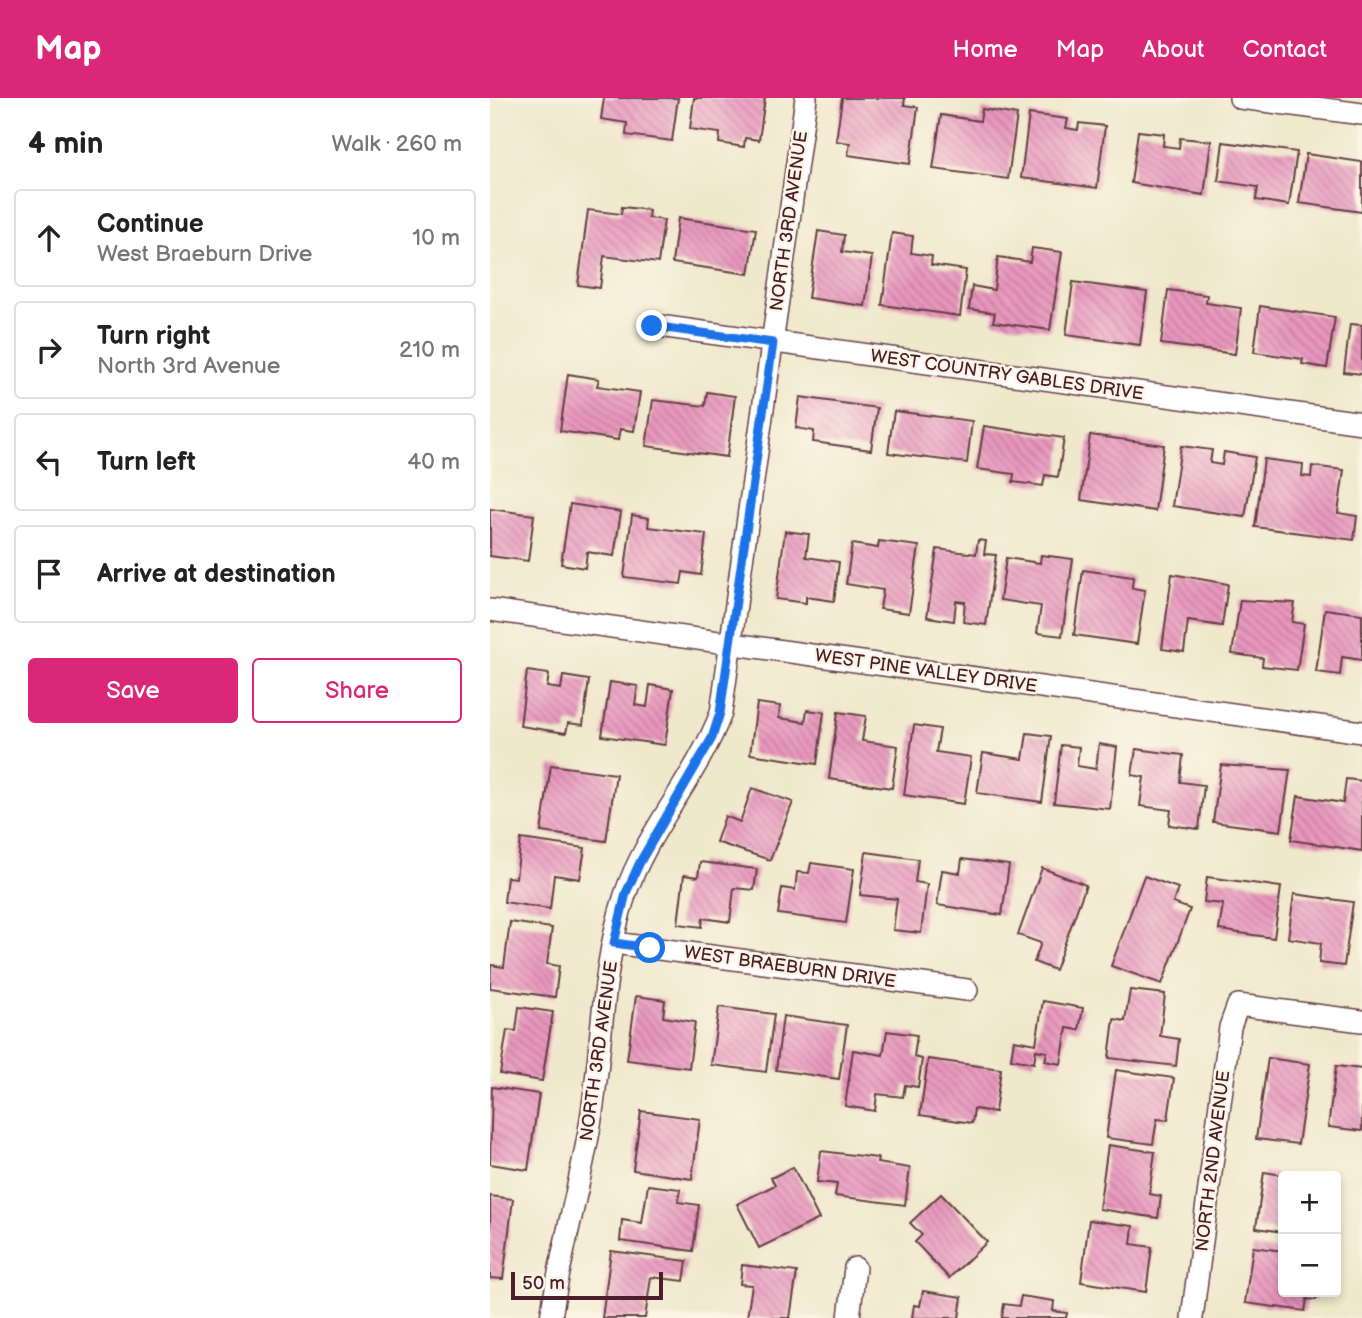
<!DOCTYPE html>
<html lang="en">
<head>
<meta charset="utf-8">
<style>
  :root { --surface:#fff; --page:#f6f6f6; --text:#222; --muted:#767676; --line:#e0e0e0; --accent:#db2777 }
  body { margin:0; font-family:"Balsamiq Sans",sans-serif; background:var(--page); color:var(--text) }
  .controls { position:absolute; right:21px; bottom:21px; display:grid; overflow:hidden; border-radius:7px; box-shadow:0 4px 10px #0003 }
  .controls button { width:63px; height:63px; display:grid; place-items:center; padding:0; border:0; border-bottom:2px solid var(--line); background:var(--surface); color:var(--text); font:35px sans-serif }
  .scale { position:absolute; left:21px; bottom:18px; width:152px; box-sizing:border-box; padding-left:7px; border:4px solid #4a1f2b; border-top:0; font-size:19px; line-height:24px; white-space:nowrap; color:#4a1f2b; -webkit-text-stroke:5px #fcf5e5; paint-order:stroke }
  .stop { position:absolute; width:21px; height:21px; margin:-16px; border:5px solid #1a73e8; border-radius:50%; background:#fff }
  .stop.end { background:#1a73e8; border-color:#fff; box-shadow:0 2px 7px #0008 }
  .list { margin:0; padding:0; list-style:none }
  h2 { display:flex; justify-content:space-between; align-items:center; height:91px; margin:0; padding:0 28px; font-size:30px }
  h2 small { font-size:23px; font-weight:400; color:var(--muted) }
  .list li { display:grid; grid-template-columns:46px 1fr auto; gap:21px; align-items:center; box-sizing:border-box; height:98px; margin:0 14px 14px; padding:0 14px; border:2px solid var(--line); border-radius:7px }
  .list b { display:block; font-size:26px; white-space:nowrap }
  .list p { margin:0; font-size:23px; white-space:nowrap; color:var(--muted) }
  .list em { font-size:23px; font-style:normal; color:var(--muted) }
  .actions { display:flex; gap:14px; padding:21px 28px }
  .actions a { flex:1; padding:16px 0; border:2px solid var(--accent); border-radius:7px; text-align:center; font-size:24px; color:var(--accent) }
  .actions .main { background:var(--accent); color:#fff }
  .icon { flex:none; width:38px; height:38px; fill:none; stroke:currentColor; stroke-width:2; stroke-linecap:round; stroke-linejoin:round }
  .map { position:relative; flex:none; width:872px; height:1220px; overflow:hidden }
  header { display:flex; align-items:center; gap:42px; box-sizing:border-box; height:98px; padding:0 35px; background:var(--accent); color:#fff }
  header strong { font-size:33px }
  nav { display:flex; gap:38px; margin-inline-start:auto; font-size:24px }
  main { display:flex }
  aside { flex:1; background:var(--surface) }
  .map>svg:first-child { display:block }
</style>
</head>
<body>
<header>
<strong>Map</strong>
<nav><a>Home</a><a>Map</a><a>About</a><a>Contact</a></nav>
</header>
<main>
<aside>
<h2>4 min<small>Walk · 260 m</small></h2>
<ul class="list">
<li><svg class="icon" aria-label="ahead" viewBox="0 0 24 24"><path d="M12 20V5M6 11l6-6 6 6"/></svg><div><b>Continue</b><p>West Braeburn Drive</p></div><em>10 m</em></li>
<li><svg class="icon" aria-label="right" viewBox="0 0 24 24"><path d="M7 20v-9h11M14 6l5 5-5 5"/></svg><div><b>Turn right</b><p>North 3rd Avenue</p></div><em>210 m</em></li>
<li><svg class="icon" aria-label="left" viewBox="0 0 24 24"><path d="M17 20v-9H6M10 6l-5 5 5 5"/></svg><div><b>Turn left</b></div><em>40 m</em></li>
<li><svg class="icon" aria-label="arrive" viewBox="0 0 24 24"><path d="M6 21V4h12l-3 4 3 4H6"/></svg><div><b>Arrive at destination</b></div></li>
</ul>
<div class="actions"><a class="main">Save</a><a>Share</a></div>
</aside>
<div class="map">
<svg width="872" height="1220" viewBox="0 0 872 1220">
  <defs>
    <pattern id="building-back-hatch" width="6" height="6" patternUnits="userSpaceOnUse" patternTransform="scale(1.75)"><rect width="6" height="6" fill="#e897bd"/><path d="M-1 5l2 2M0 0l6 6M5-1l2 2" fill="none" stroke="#be7b9a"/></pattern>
  </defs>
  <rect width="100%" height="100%" fill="#fcf5e5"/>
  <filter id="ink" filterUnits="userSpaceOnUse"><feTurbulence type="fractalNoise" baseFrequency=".0143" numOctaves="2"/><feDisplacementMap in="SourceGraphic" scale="14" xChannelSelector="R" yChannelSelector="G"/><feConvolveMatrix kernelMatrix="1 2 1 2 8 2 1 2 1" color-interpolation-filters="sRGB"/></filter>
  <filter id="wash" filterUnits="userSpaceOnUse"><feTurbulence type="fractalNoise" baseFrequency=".00686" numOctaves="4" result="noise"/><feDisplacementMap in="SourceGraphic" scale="28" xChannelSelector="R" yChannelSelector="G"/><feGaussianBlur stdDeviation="1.57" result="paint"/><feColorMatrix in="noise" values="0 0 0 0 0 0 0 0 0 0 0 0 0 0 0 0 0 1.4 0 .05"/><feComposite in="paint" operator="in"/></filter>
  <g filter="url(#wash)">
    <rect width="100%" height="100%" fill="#f0e8cc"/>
    <g id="blocks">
      <g fill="url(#building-back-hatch)">
        <path d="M114 0H188L182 43 136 37 137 25 111 21Z"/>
        <path d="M204 0H275L269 42 255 40 254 49 229 45 230 35 200 31Z"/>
        <path d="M352 0H415L414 7 428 9 420 66 358 57 360 45 346 43Z"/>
        <path d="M492 11 527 17 518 81 443 71 451 17 490 23Z"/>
        <path d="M539 16 578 21 576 30 588 32 589 25 615 28 607 90 531 80Z"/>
        <path d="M648 33 674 36 673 48 689 50 690 40 721 43 714 97 641 85Z"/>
        <path d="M733 44 807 54 799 107 766 102 768 89 728 83Z"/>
        <path d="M816 56 872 64V114L809 105Z"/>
        <path d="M132 109 159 112 158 120 174 122 168 165 114 158 110 190 88 187 98 112 131 116Z"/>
        <path d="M188 120 266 131 259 176 182 165Z"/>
        <path d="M328 133 354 137 352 154 382 158 375 208 318 200Z"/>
        <path d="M402 135 423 138 421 155 442 158 441 167 476 172 470 218 392 207Z"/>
        <path d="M542 150 572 154 560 232 503 224 505 215 479 211 482 188 504 192 508 159 540 164Z"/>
        <path d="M583 184 657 194 650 247 576 237Z"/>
        <path d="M678 192 717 197 716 205 751 210 745 256 671 246Z"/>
        <path d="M770 208 845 219 837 270 812 266 813 261 764 254Z"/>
        <path d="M860 226 872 227V276L854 274Z"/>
        <path d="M78 276 109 281 107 288 150 294 144 333 130 331 128 342 70 333Z"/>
        <path d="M217 294 245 298 237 359 156 348 163 302 215 308Z"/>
        <path d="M310 299 387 310 381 352 323 344 324 333 306 330Z"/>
        <path d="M404 313 482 323 477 365 398 355Z"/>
        <path d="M494 328 574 340 568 379 555 377 553 388 523 384 524 376 487 371Z"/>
        <path d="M600 337 674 347 665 413 591 402Z"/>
        <path d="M691 348 722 352 720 365 732 367 734 354 765 359 755 419 682 408Z"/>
        <path d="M774 361 813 366 812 378 821 379 822 368 854 372 848 415 867 418 864 442 765 429Z"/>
        <path d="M80 406 131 414 124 458 97 454 95 470 71 466Z"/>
        <path d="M0 411 44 417 38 463 0 458Z"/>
        <path d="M142 417 159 420 158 429 216 436 211 477 193 474 191 486 134 479Z"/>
        <path d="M295 433 319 436 316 459 349 464 344 503 316 499V505L286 501Z"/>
        <path d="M488 442 496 443 494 456 506 457 496 527 473 524 475 504 466 503 464 523 437 519 447 451 486 456Z"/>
        <path d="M389 443 429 448 419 515 390 511 393 492 356 486 362 446 388 450Z"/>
        <path d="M551 457 583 461 572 538 547 535 551 508 510 502 516 460 550 465Z"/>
        <path d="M593 472 643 479 642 490 655 492 647 546 584 537Z"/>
        <path d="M682 476 738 486 732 528 698 523 694 554 672 551Z"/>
        <path d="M750 502 805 505 802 524 814 526 807 572 772 568 773 560 742 556Z"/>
        <path d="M835 511 872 516V562L852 559 850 577 826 574Z"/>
        <path d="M37 573 59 576 57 589 71 591 73 578 99 582 93 627 78 625 76 635 30 628Z"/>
        <path d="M120 584 148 588 145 607 157 609 160 587 183 591 175 647 112 638Z"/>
        <path d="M267 605 290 608 289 620 315 624 317 612 334 614 327 666 260 656Z"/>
        <path d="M348 614 376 618 372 643 408 648 402 690 339 681Z"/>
        <path d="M424 627 450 631 446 654 481 659 474 706 414 697Z"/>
        <path d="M537 635 561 638 552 704 487 695 493 655 533 661Z"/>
        <path d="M609 646 627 649 620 711 564 705 571 647 589 649 587 668 606 671Z"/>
        <path d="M646 651 693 657 690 684 714 687 709 731 679 727 681 712 650 708 654 679 642 677Z"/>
        <path d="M61 667 126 676 116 743 51 734Z"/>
        <path d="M731 667 800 672 791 733 723 724Z"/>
        <path d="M856 681 872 683V753L801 742 808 698 853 705Z"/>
        <path d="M262 690 303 704 280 762 226 744 235 718 250 724Z"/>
        <path d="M31 741 95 750 90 781 64 777 60 811 14 804 17 779 26 780Z"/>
        <path d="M376 754 428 761 425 784 437 786 431 835 403 832 407 801 370 797Z"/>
        <path d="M472 761 519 767 512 817 447 807 452 772 470 775Z"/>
        <path d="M210 764 267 771 264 792 244 790 240 824 213 820 212 829 188 826 194 777 208 779Z"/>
        <path d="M321 765 364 771 356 825 288 816 292 790 305 792 307 774 319 775Z"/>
        <path d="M552 770 596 787 565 872 544 864 551 845 528 837Z"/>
        <path d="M654 778 688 790 683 805 700 811 672 886 621 868Z"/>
        <path d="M717 779 791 789 784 840 729 832 733 806 714 804Z"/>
        <path d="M804 796 863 804 854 868 829 865 831 845 798 840Z"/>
        <path d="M20 824 62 830 57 866 69 868 65 899 0 890 1 867 14 869Z"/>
        <path d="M640 892 675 896 670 938 689 941 686 968 619 960 624 921 635 923Z"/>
        <path d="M146 898 175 902 173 919 205 924 199 970 137 962Z"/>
        <path d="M553 903 593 910 589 932 577 930 571 966 555 963 557 954 546 952 544 965 521 961 524 942 546 946Z"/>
        <path d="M29 909 63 914 52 983 10 976 17 932 26 933Z"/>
        <path d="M229 909 284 916 276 974 221 967Z"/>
        <path d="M293 918 357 927 349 981 286 972Z"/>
        <path d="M397 933 427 937 424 959 432 961 428 989 415 987 413 999 387 996 385 1013 355 1008 363 952 393 957Z"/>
        <path d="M778 960 820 966 808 1046 766 1041Z"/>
        <path d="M438 961 511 971 505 1014 484 1011 482 1025 430 1017Z"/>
        <path d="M846 968 872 971V1033L838 1029Z"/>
        <path d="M626 972 684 980 678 1022 667 1021 663 1046 616 1040Z"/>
        <path d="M2 989 49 996 38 1072 0 1066Z"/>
        <path d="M151 1013 210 1021 202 1081 143 1072Z"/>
        <path d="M618 1047 665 1054 659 1096 671 1098 668 1120 609 1111Z"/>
        <path d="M331 1053 388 1060 387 1065 420 1070 415 1107 345 1098 347 1086 327 1084Z"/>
        <path d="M303 1069 329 1121 269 1150 247 1106 285 1087 281 1080Z"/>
        <path d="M774 1074 793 1077V1134L766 1130Z"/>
        <path d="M158 1087 190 1091 188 1104 209 1107 203 1153 130 1143 132 1122 152 1125Z"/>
        <path d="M451 1096 497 1144 459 1180 425 1144 432 1137 420 1125Z"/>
        <path d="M0 1098 23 1101 13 1181 0 1180Z"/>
        <path d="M599 1122 643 1128 641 1146 662 1149 656 1194 591 1184Z"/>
        <path d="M763 1149 793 1153V1194H827L826 1202 817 1201 815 1213 755 1205Z"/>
        <path d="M121 1153 197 1163 194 1183 161 1179 155 1220H112Z"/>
        <path d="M252 1167 307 1174 300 1220H257L262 1187 250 1186Z"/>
        <path d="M433 1193 472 1199 469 1220H422L424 1207 430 1208Z"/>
        <path d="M531 1198 564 1203 563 1213 577 1215 576 1220H512L514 1206 529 1208Z"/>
      </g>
    </g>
  </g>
  <g filter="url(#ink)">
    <use href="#blocks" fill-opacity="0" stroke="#633d43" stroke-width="2"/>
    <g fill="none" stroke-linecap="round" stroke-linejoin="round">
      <g stroke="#633d43" stroke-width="24">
        <g id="minor">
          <path d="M750 0 872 16"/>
          <path d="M162 227 872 325"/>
          <path d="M0 512 872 634"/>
          <path d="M124 845 477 892"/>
          <path d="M61 1220C70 1157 88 1096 99 1033 113 956 110 872 135 797 157 732 207 679 231 615L316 0"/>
          <path d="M359 1220 365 1170"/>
          <path d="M702 1220 740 929 748 907 872 923"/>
        </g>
      </g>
      <use href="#minor" stroke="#fff" stroke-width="21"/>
    </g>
  </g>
  <g fill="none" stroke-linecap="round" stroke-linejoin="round" filter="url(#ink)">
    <path stroke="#1a73e8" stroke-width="9" d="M160 850 124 845 136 795 150 764 222 640 230 615 283 245 162 228"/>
  </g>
  <g text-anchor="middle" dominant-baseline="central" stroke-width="5" stroke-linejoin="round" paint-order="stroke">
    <g font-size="18" fill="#4a1f2b" stroke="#fcf5e5">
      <text transform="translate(299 123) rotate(-82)">NORTH 3RD AVENUE</text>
      <text transform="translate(517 277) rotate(8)">WEST COUNTRY GABLES DRIVE</text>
      <text transform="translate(436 573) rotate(8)">WEST PINE VALLEY DRIVE</text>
      <text transform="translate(300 869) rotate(8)">WEST BRAEBURN DRIVE</text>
      <text transform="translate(109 953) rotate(-82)">NORTH 3RD AVENUE</text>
      <text transform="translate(723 1063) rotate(-83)">NORTH 2ND AVENUE</text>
    </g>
  </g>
</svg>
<div class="controls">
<button>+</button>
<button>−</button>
</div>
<div class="scale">50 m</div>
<div class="stop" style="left:160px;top:850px"></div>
<div class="stop end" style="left:162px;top:228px"></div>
</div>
</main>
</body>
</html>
